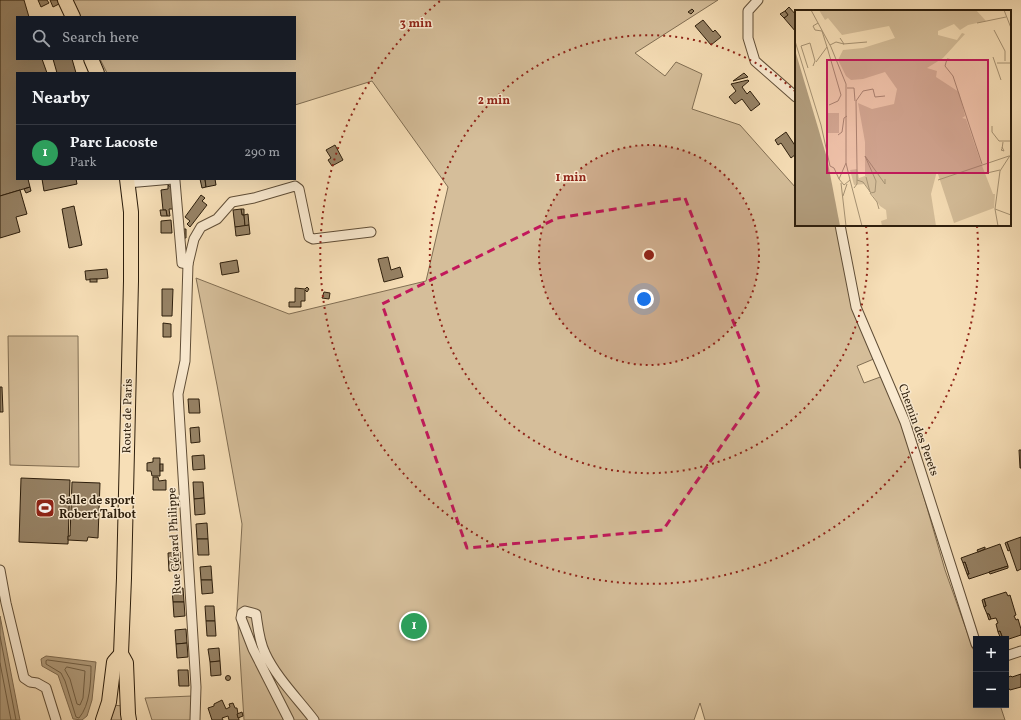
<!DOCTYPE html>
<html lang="en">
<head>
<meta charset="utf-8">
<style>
  :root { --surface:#171b24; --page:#20242c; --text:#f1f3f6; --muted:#9ea1a6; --line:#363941; --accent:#c59692 }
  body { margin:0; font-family:Vollkorn,serif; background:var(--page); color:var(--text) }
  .controls { position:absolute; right:12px; bottom:12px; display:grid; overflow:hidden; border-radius:0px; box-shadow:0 4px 16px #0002 }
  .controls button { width:36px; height:36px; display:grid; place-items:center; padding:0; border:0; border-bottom:1px solid var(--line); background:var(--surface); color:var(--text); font:20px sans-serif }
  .you { position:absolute; left:644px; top:299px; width:14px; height:14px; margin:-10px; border:3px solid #fff; border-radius:50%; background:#1a73e8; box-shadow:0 0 0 6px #1a73e833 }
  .badge { display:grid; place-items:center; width:26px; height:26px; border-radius:50%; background:var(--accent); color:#fff; font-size:13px; font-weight:700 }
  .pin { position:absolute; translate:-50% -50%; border:2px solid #fff; box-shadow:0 1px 4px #0006 }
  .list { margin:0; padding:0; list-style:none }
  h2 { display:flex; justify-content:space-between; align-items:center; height:52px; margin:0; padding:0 16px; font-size:17px }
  h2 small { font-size:13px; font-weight:400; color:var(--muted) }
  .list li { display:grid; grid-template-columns:26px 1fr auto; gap:12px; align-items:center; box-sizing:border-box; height:56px; padding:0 16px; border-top:1px solid var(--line) }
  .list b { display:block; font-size:15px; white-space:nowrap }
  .list p { margin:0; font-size:13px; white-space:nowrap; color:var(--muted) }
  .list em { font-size:13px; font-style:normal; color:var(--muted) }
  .icon { flex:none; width:22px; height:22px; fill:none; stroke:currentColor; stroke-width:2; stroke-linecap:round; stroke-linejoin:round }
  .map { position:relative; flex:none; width:1021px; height:720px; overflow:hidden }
  .search { position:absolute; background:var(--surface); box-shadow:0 4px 16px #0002; left:16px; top:16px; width:280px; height:44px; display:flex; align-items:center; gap:10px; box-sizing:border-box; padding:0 14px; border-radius:0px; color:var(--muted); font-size:15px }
  .panel { position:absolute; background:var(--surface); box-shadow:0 4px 16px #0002; left:16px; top:72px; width:280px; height:108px; border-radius:0px }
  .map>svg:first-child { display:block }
</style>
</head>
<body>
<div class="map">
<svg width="1021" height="720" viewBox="0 0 1021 720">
  <rect width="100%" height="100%" fill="#f7dfb7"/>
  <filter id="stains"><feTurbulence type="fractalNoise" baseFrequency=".005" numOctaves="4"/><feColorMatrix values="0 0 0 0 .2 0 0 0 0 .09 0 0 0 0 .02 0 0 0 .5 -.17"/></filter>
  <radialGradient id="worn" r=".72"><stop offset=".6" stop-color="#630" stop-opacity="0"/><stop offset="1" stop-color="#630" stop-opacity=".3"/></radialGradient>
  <g fill="#d5be9a" stroke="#816e53">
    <path d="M73 0H718L635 53 665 76 676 62 702 74 692 109 740 125 796 188V225H841L857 306 876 358 857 366 864 383 883 376 904 428 945 570 976 657V705H1000L1005 720H705L700 703 694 720H244L237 609 242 524 217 385 196 278 289 314 426 281 448 187 372 81 295 105V73H107L100 59H295V17H81Z"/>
    <path d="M8 336H78L79 467 10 465Z"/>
    <path d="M192 696 197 720H152L145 698Z"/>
    <path d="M112 705 123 706 125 720H108Z"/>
  </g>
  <g fill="#b29d7d" stroke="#7d6a50">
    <path d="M0 616 1 621 20 720H0Z"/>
    <path d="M46 656 96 662 92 700 87 716 82 720 73 719 58 675 42 666 41 659Z"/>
  </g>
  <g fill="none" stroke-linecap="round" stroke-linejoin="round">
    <g stroke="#705e44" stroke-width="1">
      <path d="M0 636 16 720"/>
      <path d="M48 660 91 666C91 682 90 705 79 718L76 717 65 681 61 673 46 664V661Z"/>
      <path d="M0 663 11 720"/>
      <path d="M67 667 85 671 83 698 80 705 77 704 70 679 65 670Z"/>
    </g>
  </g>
  <g fill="#968265" stroke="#2d1e0c">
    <path d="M0 0H24L29 17H17V59H42L47 73H17V179H28L30 187 0 196Z"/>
    <path d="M38 0H47L49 3 41 7Z"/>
    <path d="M50 0H57L59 4 53 7Z"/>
    <path d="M789 7 796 15V32L784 18 788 15 785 11Z"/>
    <path d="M692 9 694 11 691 14 688 12Z"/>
    <path d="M785 11 788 15 784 18 780 14Z"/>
    <path d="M703 20 713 32 715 30 721 37 711 45 695 26Z"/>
    <path d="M53 59H72L76 73H57Z"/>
    <path d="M744 73 748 77 733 81Z"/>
    <path d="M748 80 749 81 742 87 747 94 750 91 760 104 751 111 742 99 735 104 729 97 736 91 731 84Z"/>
    <path d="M786 132 796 147V154L791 158 781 143 778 145 775 140Z"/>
    <path d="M335 145 343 160 332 166 328 160 331 158 326 150Z"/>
    <path d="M42 179H76L77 184 44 191Z"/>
    <path d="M200 179H205L206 187 202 188Z"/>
    <path d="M205 179H215L216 185 206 187Z"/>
    <path d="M168 185 174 189V209H169L170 216H167L166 210H163L161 190 168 189Z"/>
    <path d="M30 187 31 191 26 193 24 189Z"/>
    <path d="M20 190 27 214 16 217 20 232 0 238V196Z"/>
    <path d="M201 195 205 198 202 201 207 205 190 227 187 224 190 221 185 217Z"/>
    <path d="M74 206 82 245 69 248 62 209Z"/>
    <path d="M241 209H244V215H242Z"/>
    <path d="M241 209 242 215H244L245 226 235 227 233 210Z"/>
    <path d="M160 210H166L167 216H161Z"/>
    <path d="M248 214 249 225 245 226 244 215Z"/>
    <path d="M171 220 172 233H161V221Z"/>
    <path d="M249 225 250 234 236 236 235 227Z"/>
    <path d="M182 229H186V238H183Z"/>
    <path d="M388 257 391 270 400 267 403 277 384 282 378 259Z"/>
    <path d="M237 260 239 272 222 275 220 263Z"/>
    <path d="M107 269 108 278 86 280 85 271Z"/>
    <rect x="90" y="279" width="7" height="3"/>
    <path d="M307 287 309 289 307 292 305 290V301H301V307H289V302H295V288L305 289Z"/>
    <path d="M162 289H173L172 316H162Z"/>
    <path d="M324 292 330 293 329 299 322 298Z"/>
    <path d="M163 323 171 324V337H163Z"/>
    <path d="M0 387H2L3 412H0Z"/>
    <path d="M188 399H199L200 413H189Z"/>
    <path d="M199 427 200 442 191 443 190 428Z"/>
    <path d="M1019 450H1021V468H1020Z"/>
    <path d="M204 455 205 469 193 470 192 456Z"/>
    <path d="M153 458H160V476H152L151 471H147V463L153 462Z"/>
    <rect x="160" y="464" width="3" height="7"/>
    <path d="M153 477H158L159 481 166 480V490H153Z"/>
    <path d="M21 478 70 480 68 544 19 542Z"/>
    <path d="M72 482 100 483 98 538 88 537 87 541 68 540V536H70Z"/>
    <path d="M193 482H203L204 498 194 499Z"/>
    <path d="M204 498 205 514 195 515 194 499Z"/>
    <path d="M207 523 208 539H197L196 524Z"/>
    <path d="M1021 537V569L1017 571 1007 542Z"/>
    <path d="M197 539H208L209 555H198Z"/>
    <path d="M1007 542 1010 550 1008 551 1005 543Z"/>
    <path d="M1000 544 1008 566 969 579 967 574H969L965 562 963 563 961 558Z"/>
    <path d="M985 547V549L978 552 977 550Z"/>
    <path d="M180 552 181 570 169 571 168 553Z"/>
    <path d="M965 562 969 574H967L963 563Z"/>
    <path d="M211 566 212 580H201L200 567Z"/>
    <path d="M1008 566V568L990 574 989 572Z"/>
    <path d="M201 580H212L213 593 202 594Z"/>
    <path d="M183 588 184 602H173L172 589Z"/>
    <path d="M1006 592 1008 596 1010 595 1016 615 1014 616 1016 620 1018 619 1021 629V635L1006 640 1003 639 1000 631 998 632 996 624 998 623 996 618 991 619 989 614H987L984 607 986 606 984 599Z"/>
    <path d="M984 599 986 606 984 607 982 600Z"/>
    <path d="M173 602H184L185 616 174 617Z"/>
    <path d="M205 606H214L215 621H206Z"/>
    <path d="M987 614H989L991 619 989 620Z"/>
    <path d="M206 621H215L216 636H207Z"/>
    <path d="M186 629 187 643 176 644 175 630Z"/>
    <path d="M1000 631 1003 639H1001L998 632Z"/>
    <path d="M187 643 188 657 177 658 176 644Z"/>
    <path d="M219 648 220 661 210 662 208 649Z"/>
    <path d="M220 661 221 675 211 676 210 662Z"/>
    <path d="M178 670H188L189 686H179Z"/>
    <path d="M1021 674V687L1010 690 1006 685V678L1011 676 1012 677Z"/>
    <circle cx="228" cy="678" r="2.5"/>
    <path d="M222 700 226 709 230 707 229 704 233 703 235 708H237L239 720H229L228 716 222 718 223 720H212L208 708 214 706V704Z"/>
    <path d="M242 712 243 716 238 718 237 714Z"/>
  </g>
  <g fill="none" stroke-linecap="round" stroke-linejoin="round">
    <g stroke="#604e37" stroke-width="11">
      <g id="street">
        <path d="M758 0 748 11V38L755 61 796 97"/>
        <path d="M174 179 175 181 182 263 188 264 194 239 201 227 217 219 232 202 254 198 295 186 299 189 309 237 313 239 371 232"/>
        <path d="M127 183 173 179"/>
        <path d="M840 225 856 307 905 422 976 644"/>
        <path d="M188 264 185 361 178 394 196 687 195 720"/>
        <path d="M0 570 6 603 24 678 30 682 37 683 46 688 56 720"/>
        <path d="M1006 656 1021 651"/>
        <path d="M289 720 253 649 241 618 242 613 245 611 256 614C258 627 259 641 265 653 276 677 298 699 314 720"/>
      </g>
    </g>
    <g stroke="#2d1e0c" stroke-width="16">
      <g id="primary">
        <path d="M65 0 73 17"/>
        <path d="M91 59 97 73"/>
        <path d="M127 179 131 212V281L124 578 121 654 126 663 128 714 129 720"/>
        <path d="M103 720 109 702 114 662 121 654"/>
      </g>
    </g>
    <use href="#street" stroke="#faead0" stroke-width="9"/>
    <use href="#primary" stroke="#f7dfb7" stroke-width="14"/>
  </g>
  <path fill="none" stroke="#c2185b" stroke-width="3" stroke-dasharray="8 5" stroke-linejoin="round" d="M685 198 760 390 663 530 467 548 382 304 557 218Z"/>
  <circle cx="649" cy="255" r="110" fill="#8f2418" fill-opacity=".12"/>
  <g fill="none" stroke="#8f2418" stroke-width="2" stroke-dasharray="2 4">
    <circle cx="649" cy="255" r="110"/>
    <path d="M866 226A219 219 0 1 1 796 92"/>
    <path d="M977 226A329 329 0 1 1 440 1"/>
  </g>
  <defs>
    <g id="stadium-square" transform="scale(1)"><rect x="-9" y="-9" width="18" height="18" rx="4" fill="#8f2418" stroke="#faead0"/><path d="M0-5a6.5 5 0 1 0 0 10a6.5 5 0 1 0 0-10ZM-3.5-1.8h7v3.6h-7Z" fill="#fff"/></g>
  </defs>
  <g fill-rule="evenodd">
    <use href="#stadium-square" x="45" y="508"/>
  </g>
  <g text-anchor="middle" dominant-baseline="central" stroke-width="3" stroke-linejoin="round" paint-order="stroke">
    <g font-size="12" fill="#2d1e0c" stroke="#faead0">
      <text transform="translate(128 416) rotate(-89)">Route de Paris</text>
      <text transform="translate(918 430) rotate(70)">Chemin des Perets</text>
      <text transform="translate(175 541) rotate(-93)">Rue Gérard Philippe</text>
    </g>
    <g font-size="12" font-weight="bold" fill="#2d1e0c" stroke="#faead0" text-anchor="start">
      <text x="59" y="501">Salle de sport<tspan x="59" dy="14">Robert Talbot</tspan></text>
    </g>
  </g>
  <g transform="translate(795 10)">
    <rect width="216" height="216" fill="#f7dfb7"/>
    <path d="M24 0H181L191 11 173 15 165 20 159 14 143 21V25L162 30 167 23 170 24 148 48 132 58 142 61 141 67 164 82 170 106 167 108 171 109 186 153 198 184H200L199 198 159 213 142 161 136 184 141 216H87L86 211 92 209 91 200 85 196 70 174 59 175 55 160 62 159 64 168 70 166V132L63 93 77 99 99 94 102 79 90 62 68 69 56 70 51 66 43 50 48 40 68 38 100 28 94 16 47 25 33 8 30 10ZM33 103H44V123H33Z" fill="#d5be9a"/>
    <path d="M0 40 32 148 45 216H0Z" fill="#b29d7d"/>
    <path fill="none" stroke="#a69273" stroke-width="1" d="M16 0 36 37 51 74V153L55 170 49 175 44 169 51 153M209 0 216 18M182 13 211 7M199 20 210 41V51M0 31 26 115 35 156 39 158 44 169M48 34 72 32M35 35 41 32 49 34 45 28M32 37 46 85 43 91 34 95M198 47 206 70M159 50 152 49 150 56 158 66 187 154M21 52 32 37 27 21 20 20 18 16 23 13M202 53H216M13 58 6 36 15 33 20 51 18 56M52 78H59L60 91M61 91 68 81 78 79 80 87 90 86M197 116V122L204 131H216M43 125 47 122 49 108 52 106M207 137 209 141 206 140 207 139 208 132M192 163 205 160M71 167 75 182M55 170 67 216M62 170 68 172 76 183 80 182 81 171 70 146 90 174V169M143 170 214 146M46 173 51 216M59 178 62 174V158L61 91M75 183 82 192 84 199M48 186 52 174M200 199 216 205M203 216 200 199 205 161 216 144"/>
    <path fill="#c2185b" fill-opacity="0.15" stroke="#c2185b" stroke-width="2" d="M32 50H193V163H32Z"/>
    <rect width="216" height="216" fill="none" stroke="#2d1e0c" stroke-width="2"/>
  </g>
  <circle cx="649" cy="255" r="6" fill="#8f2418" stroke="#faead0" stroke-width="2"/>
  <g font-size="12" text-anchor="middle" font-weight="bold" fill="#8f2418" stroke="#faead0" stroke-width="3" stroke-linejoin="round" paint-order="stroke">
    <text x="416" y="27">3 min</text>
    <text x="494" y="104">2 min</text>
    <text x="571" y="181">1 min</text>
  </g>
  <rect width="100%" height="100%" filter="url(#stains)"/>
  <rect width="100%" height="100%" fill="url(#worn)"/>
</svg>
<div class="controls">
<button>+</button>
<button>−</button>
</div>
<div class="you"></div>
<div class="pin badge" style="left:414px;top:626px;background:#2e9e5b">1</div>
<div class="search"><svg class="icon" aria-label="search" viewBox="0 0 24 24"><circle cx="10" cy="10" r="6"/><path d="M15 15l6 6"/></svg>Search here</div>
<section class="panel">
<h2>Nearby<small></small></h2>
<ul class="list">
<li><span class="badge" style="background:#2e9e5b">1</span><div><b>Parc Lacoste</b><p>Park</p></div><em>290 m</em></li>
</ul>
</section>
</div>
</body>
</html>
